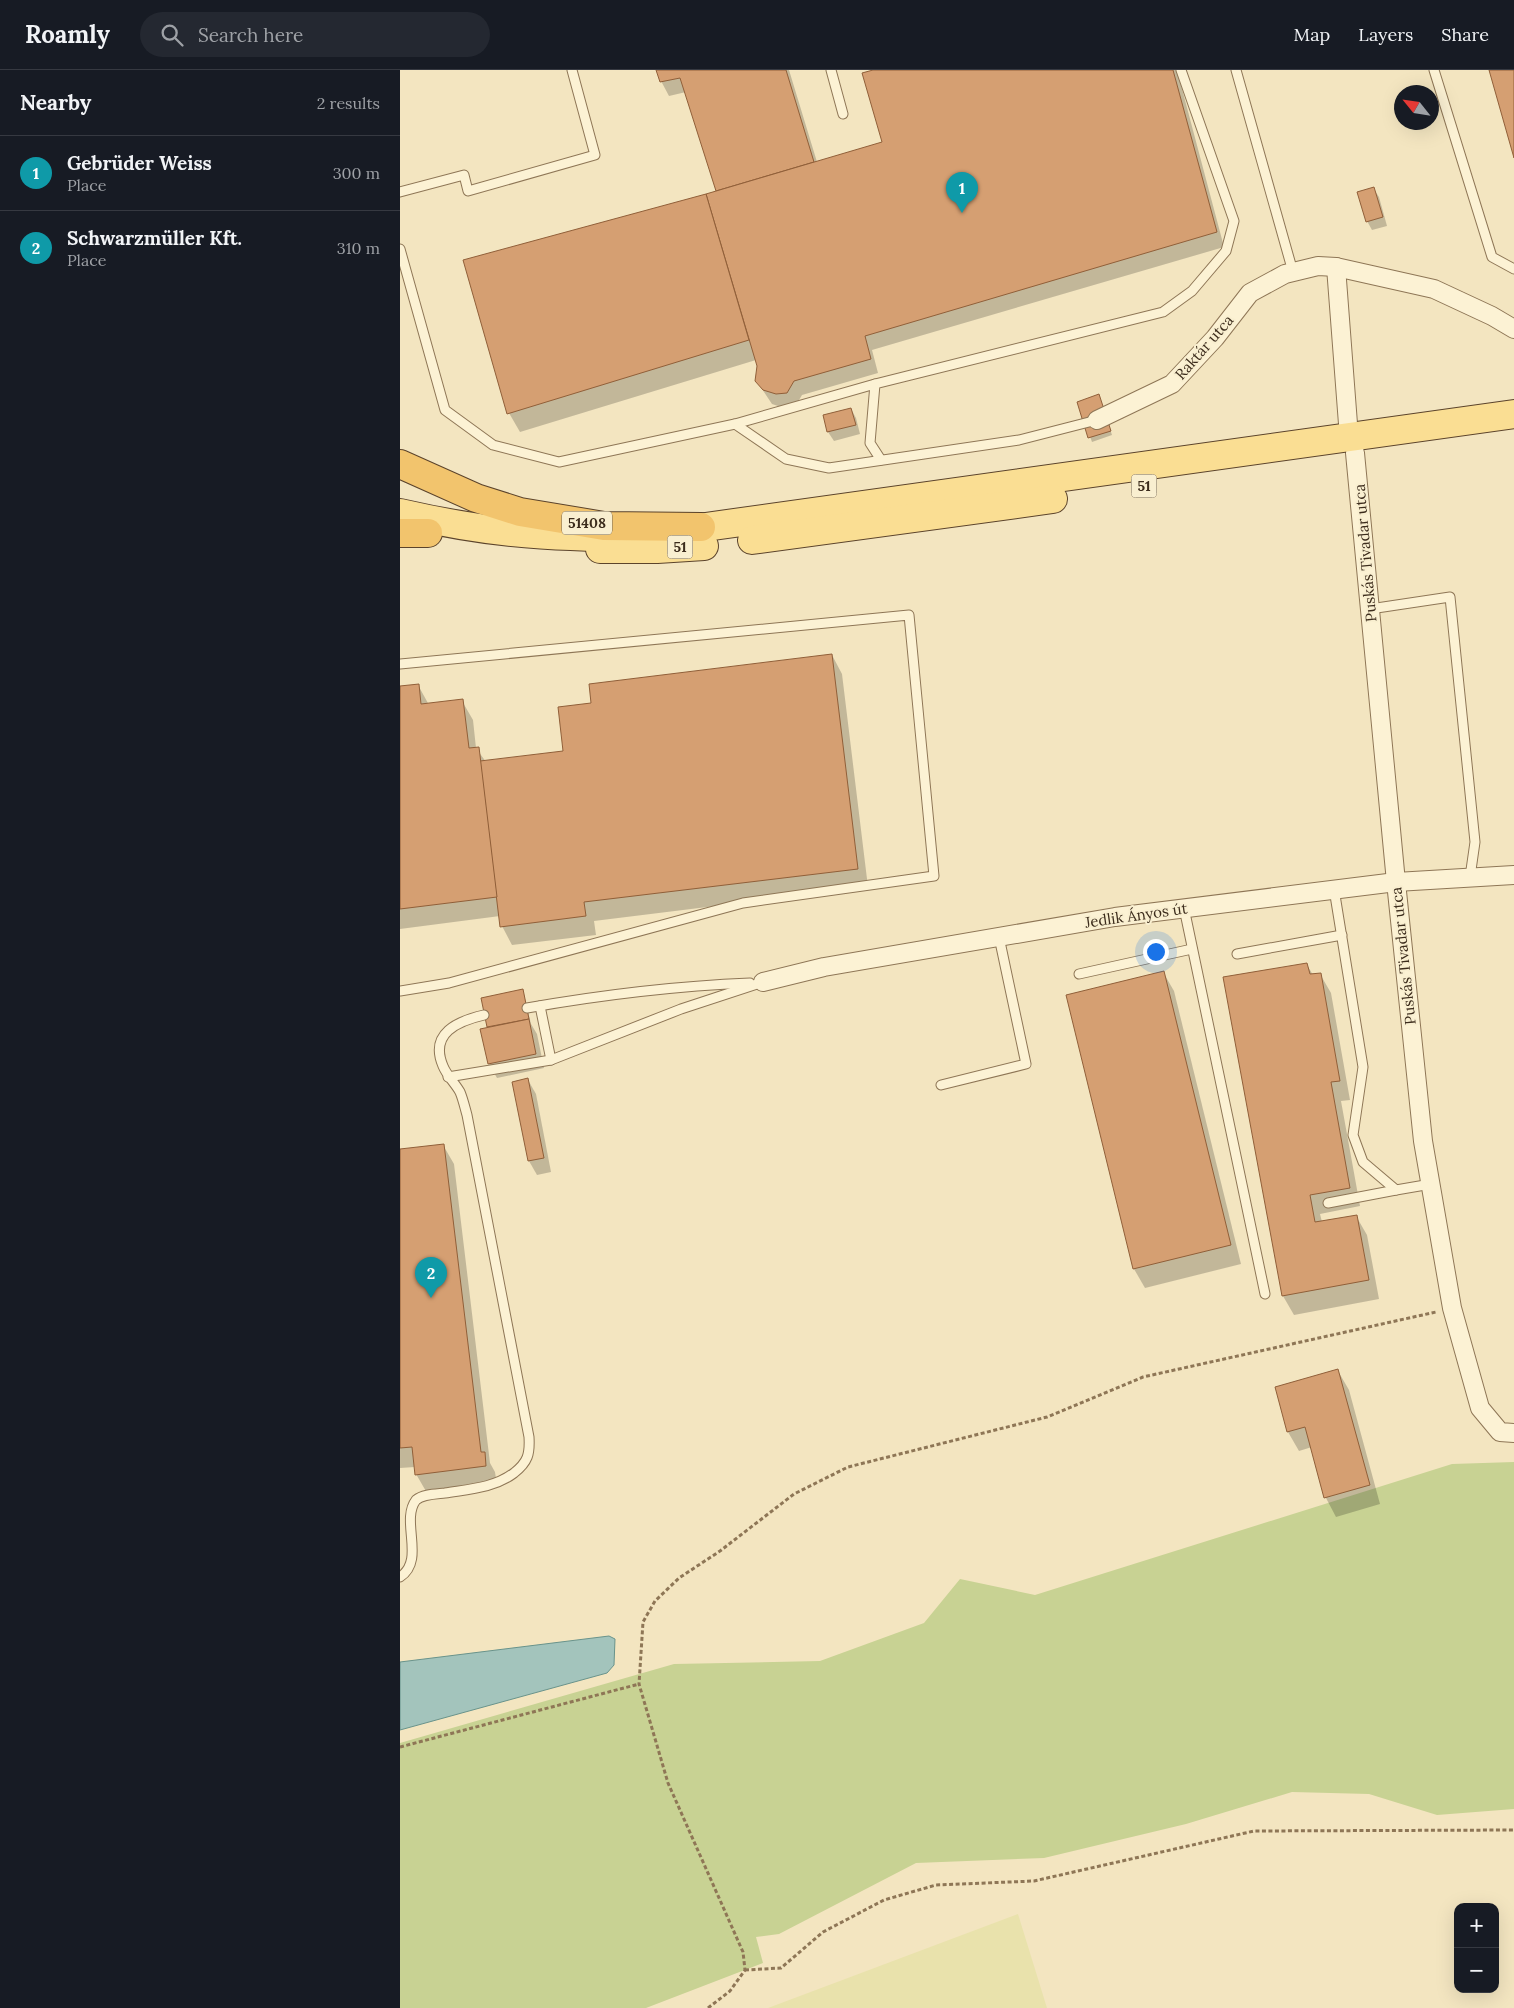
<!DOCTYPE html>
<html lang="en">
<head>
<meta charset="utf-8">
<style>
  :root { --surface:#171b24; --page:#242831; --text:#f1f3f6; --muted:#9ea1a6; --line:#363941; --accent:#ce9695 }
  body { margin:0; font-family:Lora,serif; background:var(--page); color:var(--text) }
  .controls { position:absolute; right:15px; bottom:15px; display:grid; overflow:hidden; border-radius:10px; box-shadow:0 5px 20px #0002 }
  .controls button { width:45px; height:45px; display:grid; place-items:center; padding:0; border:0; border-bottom:1px solid var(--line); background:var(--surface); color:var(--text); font:25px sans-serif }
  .compass { position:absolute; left:994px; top:15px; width:45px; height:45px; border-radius:50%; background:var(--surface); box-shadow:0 5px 20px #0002; rotate:300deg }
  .you { position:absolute; left:755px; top:881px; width:18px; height:18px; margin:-12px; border:4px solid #fff; border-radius:50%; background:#1a73e8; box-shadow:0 0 0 8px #1a73e833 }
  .badge { display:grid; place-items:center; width:32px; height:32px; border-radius:50%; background:var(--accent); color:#fff; font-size:16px; font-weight:700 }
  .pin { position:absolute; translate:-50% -41px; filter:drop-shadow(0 1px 2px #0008) }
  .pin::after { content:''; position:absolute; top:26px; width:18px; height:15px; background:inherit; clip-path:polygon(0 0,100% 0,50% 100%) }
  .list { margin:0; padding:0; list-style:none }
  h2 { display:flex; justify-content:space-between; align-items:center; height:65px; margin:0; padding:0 20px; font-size:21px }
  h2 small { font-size:16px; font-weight:400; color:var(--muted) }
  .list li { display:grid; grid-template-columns:32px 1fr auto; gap:15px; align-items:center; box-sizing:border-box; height:75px; padding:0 20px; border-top:1px solid var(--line) }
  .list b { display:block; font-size:19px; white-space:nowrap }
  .list p { margin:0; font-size:16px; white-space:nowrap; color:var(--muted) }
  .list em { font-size:16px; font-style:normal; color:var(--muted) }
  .icon { flex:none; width:28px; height:28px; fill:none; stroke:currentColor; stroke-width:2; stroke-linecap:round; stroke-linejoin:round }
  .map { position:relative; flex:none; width:1114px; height:1938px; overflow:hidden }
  header { display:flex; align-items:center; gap:30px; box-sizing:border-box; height:70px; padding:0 25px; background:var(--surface); border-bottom:1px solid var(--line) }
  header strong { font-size:24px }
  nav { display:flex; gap:28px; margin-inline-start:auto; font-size:18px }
  .search { width:350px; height:45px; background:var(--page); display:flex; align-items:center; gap:12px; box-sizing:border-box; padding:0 18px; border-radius:28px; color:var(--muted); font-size:19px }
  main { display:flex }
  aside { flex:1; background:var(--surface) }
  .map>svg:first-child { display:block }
</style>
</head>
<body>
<header>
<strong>Roamly</strong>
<div class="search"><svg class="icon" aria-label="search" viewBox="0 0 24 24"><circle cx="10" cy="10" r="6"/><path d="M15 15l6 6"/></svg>Search here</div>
<nav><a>Map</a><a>Layers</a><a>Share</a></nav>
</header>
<main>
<aside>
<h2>Nearby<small>2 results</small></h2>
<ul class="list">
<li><span class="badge" style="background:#0f9aa8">1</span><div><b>Gebrüder Weiss</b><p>Place</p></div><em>300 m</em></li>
<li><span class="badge" style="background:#0f9aa8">2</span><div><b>Schwarzmüller Kft.</b><p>Place</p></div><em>310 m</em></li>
</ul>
</aside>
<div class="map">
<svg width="1114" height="1938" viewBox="0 0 1114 1938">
  <rect width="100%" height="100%" fill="#f3e5c0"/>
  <path fill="#e9e2ac" d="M618 1844 647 1938H368Z"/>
  <path fill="#c8d293" d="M1114 1392V1739L1037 1745 969 1724 892 1722 786 1754 644 1788 516 1793 379 1864 356 1867 363 1893 246 1938H0V1673L274 1594 420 1591 524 1553 560 1509 635 1525 1052 1394Z"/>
  <path fill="#a3c4bc" stroke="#69938b" d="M209 1566 215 1569 214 1595 207 1603 0 1660V1592Z"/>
  <g fill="#0003">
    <path d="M258 0H389L417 92 483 73 477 0H777L824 177 472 280 478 303 402 325 395 337 384 338 372 334 356 310 358 296 356 290 120 362 109 343 306 125 317 122 286 22 269 26 261 11Z"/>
    <path d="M973 118 979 127 987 156 972 160 967 151Z"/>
    <path d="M699 326 712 365 692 372 678 333Z"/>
    <path d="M451 339 456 348 460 364 434 371 428 362 424 346Z"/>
    <path d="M432 585 442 604 468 817 194 851 196 865 112 875 102 856 100 846 0 859V618L18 615 29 635 62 631 73 650 76 678 86 692 164 682 192 635Z"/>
    <path d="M907 895 913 905 920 904 931 923 950 1030 941 1031 960 1136 920 1144 922 1152 956 1146 967 1165 979 1229 894 1245 883 1226Z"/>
    <path d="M763 902 774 921 841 1194 745 1218 734 1199 668 926Z"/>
    <path d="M123 920 131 954 137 964 144 998 97 1008 89 994 88 958 82 929Z"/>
    <path d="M128 1010 136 1024 151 1102 137 1105 129 1091 113 1013Z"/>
    <path d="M43 1075 54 1094 90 1393 95 1402 97 1415 27 1423 16 1404 15 1397 0 1398V1081Z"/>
    <path d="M938 1301 949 1320 980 1434 936 1447 926 1428 912 1377 899 1381 888 1362 876 1317Z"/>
  </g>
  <g fill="#d59f72" stroke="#905f39">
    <path d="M256 0H386L414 92 316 121 280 8 260 12Z"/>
    <path d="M473 0H773L817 162 465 266 471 289 394 311 387 323 376 324 363 320 355 311 357 296 306 124 482 72 462 3Z"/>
    <path d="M1089 0H1114V88Z"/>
    <path d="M974 117 983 147 966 152 957 122Z"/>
    <path d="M306 124 349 270 107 344 63 190Z"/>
    <path d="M699 324 711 361 688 368 677 332Z"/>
    <path d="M451 338 456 355 427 362 423 345Z"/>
    <path d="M432 584 458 799 184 832 186 846 100 857 80 691 163 681 158 637 191 633 189 614Z"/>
    <path d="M19 614 21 634 63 629 69 678 79 677 97 827 0 839V616Z"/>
    <path d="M907 893 910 904 921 903 940 1011 931 1012 950 1118 910 1125 915 1152 957 1145 969 1210 882 1226 823 907Z"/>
    <path d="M764 901 831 1175 733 1199 666 925Z"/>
    <path d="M123 919 129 949 87 957 81 928Z"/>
    <path d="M129 949 136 984 88 994 80 959Z"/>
    <path d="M128 1008 144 1088 128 1091 112 1012Z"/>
    <path d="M44 1074 81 1382H85L86 1396 15 1405 12 1377 0 1378V1079Z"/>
    <path d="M938 1299 970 1415 924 1428 905 1357 887 1362 875 1317Z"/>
  </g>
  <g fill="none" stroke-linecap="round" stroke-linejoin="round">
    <g stroke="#8e7656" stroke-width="11">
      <g id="service">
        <path d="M431 0 443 44"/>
        <path d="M836 0 893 202"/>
        <path d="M1034 0 1092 187 1114 199"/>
        <path d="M0 122 64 105 68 121 195 85 172 0"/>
        <path d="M0 179 45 340 93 375 159 392 335 354 386 389 429 398 619 370 697 350"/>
        <path d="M335 354 475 314"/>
        <path d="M481 390 470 373 475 314 763 242 792 221 826 181 834 151 781 0"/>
        <path d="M970 539 1050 527 1075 772 1070 807"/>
        <path d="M0 594 509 545 534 806 343 833 49 913 0 921"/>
        <path d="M934 819 963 997 953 1065 963 1092 996 1120 1031 1114"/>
        <path d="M784 838 865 1224"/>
        <path d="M837 884 942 865"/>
        <path d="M679 904 792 879"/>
        <path d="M140 936 151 990"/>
        <path d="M127 938C201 925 275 916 350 913"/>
        <path d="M48 1007 151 990 281 939 363 912"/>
        <path d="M541 1015 626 994 599 867"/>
        <path d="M928 1133 996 1120"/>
        <path d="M0 1507C26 1490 0 1451 16 1430 23 1424 36 1424 45 1423 70 1419 94 1418 114 1403 128 1392 130 1384 129 1367L67 1045C65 1038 63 1029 60 1022 55 1013 47 1006 43 996 29 963 58 951 84 945"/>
      </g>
    </g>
    <g stroke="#8e7656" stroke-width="20">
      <g id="minor">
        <path d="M936 197 949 367"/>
        <path d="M697 350 772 314 815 268 850 223 885 204 918 196 936 197 1034 219 1092 246 1114 259"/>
        <path d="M955 383 996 812 1023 1071 1052 1238 1080 1338 1100 1362 1114 1363"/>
        <path d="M363 912 424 897 715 847 996 812 1114 805"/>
      </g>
    </g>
    <g stroke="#5b432b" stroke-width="30">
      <g id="primary">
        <path d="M0 443C57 456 113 465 171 466 188 467 205 468 221 467"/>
        <path d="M277 461 1114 344"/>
        <path d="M352 470 653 429"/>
        <path d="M200 479H257L304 476"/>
      </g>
    </g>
    <g stroke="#5b432b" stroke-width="30">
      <g id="trunk">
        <path d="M0 394 76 428 120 442 204 456 301 457"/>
        <path d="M0 463H28"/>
      </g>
    </g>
    <g stroke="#8e7656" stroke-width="3" stroke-dasharray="4 2.5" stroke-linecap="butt">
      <path d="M0 1677 239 1614"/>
      <path d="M345 1900 381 1898 423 1862 484 1830 536 1815 634 1811 854 1761 1114 1760"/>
      <path d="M308 1938 330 1921 345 1900 343 1882 268 1713 239 1614 243 1552 255 1531 279 1508 320 1481 394 1424 448 1397 647 1347 743 1307 1036 1242"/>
    </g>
    <use href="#service" stroke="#fcf2d4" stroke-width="9"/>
    <use href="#minor" stroke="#fcf2d4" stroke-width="18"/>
    <use href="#primary" stroke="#fade93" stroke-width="28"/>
    <use href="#trunk" stroke="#f2c46d" stroke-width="28"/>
  </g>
  <g text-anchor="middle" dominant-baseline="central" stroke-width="4" stroke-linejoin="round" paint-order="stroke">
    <g fill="#f9efd0" stroke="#756652" stroke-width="1">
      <rect x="731.5" y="404.5" width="25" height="23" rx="4"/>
      <rect x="162" y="441.5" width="50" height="23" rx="4"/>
      <rect x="267.5" y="465.5" width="25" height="23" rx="4"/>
    </g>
    <g font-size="14" font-weight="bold" fill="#3c2c1c">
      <text x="744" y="416">51</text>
      <text x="187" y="453">51408</text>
      <text x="280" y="477">51</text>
    </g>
    <g font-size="15" fill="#3c2c1c" stroke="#f9efd0">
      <text transform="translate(804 277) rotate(-49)">Raktár utca</text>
      <text transform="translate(965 483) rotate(-95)">Puskás Tivadar utca</text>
      <text transform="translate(736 845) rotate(-8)">Jedlik Ányos út</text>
      <text transform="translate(1003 886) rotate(-96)">Puskás Tivadar utca</text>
    </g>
  </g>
</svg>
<div class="controls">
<button>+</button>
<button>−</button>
</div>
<svg class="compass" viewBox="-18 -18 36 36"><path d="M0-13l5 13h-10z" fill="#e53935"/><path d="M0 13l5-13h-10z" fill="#9ea1a6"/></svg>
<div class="you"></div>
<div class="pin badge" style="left:562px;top:143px;background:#0f9aa8">1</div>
<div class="pin badge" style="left:31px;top:1228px;background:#0f9aa8">2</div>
</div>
</main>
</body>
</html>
